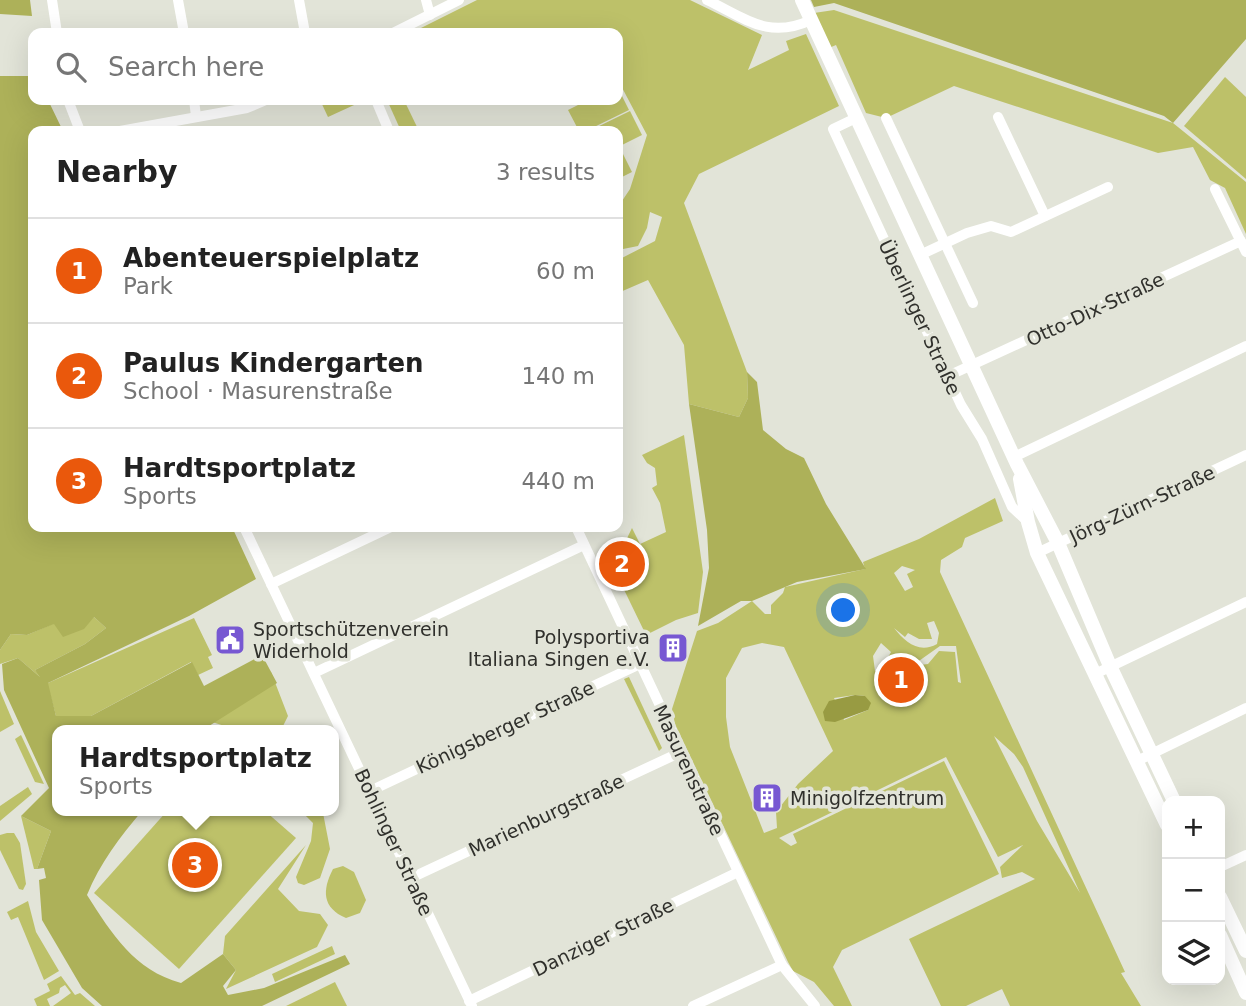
<!DOCTYPE html>
<html lang="en">
<head>
<meta charset="utf-8">
<style>
  :root { --surface:#fff; --page:#f6f6f6; --text:#222; --muted:#767676; --line:#e0e0e0; --accent:#ea580c }
  body { margin:0; font-family:"DejaVu Sans",sans-serif; background:var(--page); color:var(--text) }
  .controls { position:absolute; right:21px; bottom:21px; display:grid; overflow:hidden; border-radius:14px; box-shadow:0 7px 28px #0002 }
  .controls button { width:63px; height:63px; display:grid; place-items:center; padding:0; border:0; border-bottom:2px solid var(--line); background:var(--surface); color:var(--text); font:35px sans-serif }
  .you { position:absolute; left:844px; top:611px; width:24px; height:24px; margin:-18px; border:5px solid #fff; border-radius:50%; background:#1a73e8; box-shadow:0 0 0 10px #1a73e833 }
  .badge { display:grid; place-items:center; width:46px; height:46px; border-radius:50%; background:var(--accent); color:#fff; font-size:23px; font-weight:700 }
  .pin { position:absolute; translate:-50% -50%; border:4px solid #fff; box-shadow:0 2px 7px #0006 }
  .popup { position:absolute; left:52px; top:725px; width:287px; height:91px; box-sizing:border-box; display:grid; place-content:center; border-radius:14px; background:var(--surface); filter:drop-shadow(0 2px 5px #0005); font-size:23px; white-space:nowrap; color:var(--muted) }
  .popup b { font-size:26px; color:var(--text) }
  .popup::after { content:''; position:absolute; left:50%; top:100%; margin-left:-14px; border:14px solid transparent; border-top-color:var(--surface) }
  .list { margin:0; padding:0; list-style:none }
  h2 { display:flex; justify-content:space-between; align-items:center; height:91px; margin:0; padding:0 28px; font-size:30px }
  h2 small { font-size:23px; font-weight:400; color:var(--muted) }
  .list li { display:grid; grid-template-columns:46px 1fr auto; gap:21px; align-items:center; box-sizing:border-box; height:105px; padding:0 28px; border-top:2px solid var(--line) }
  .list b { display:block; font-size:26px; white-space:nowrap }
  .list p { margin:0; font-size:23px; white-space:nowrap; color:var(--muted) }
  .list em { font-size:23px; font-style:normal; color:var(--muted) }
  .icon { flex:none; width:38px; height:38px; fill:none; stroke:currentColor; stroke-width:2; stroke-linecap:round; stroke-linejoin:round }
  .map { position:relative; flex:none; width:1246px; height:1006px; overflow:hidden }
  .search { position:absolute; background:var(--surface); box-shadow:0 7px 28px #0002; left:28px; top:28px; width:595px; height:77px; display:flex; align-items:center; gap:18px; box-sizing:border-box; padding:0 24px; border-radius:14px; color:var(--muted); font-size:26px }
  .panel { position:absolute; background:var(--surface); box-shadow:0 7px 28px #0002; left:28px; top:126px; width:595px; height:406px; border-radius:14px }
  .map>svg:first-child { display:block }
</style>
</head>
<body>
<div class="map">
<svg width="1246" height="1006" viewBox="0 0 1246 1006">
  <rect width="100%" height="100%" fill="#e2e4d8"/>
  <g fill="#bdc169" fill-rule="evenodd">
    <path d="M477 0H690L762 35 748 70 789 50 786 41 806 34 839 106 699 174 684 203 747 372 748 398 739 417 689 404 684 345 648 280 618 293V260L655 241 662 217 650 212 647 228 638 246 618 250V207L630 189 647 135 618 80V33H411Z"/>
    <path d="M834 10 1173 123 1246 182V234L1225 188 1210 180 1193 147 1158 153 954 86 886 118 866 113 836 45 829 48 814 13Z"/>
    <path d="M1225 77 1246 97V179L1184 126Z"/>
    <path d="M618 88 629 110 586 131H579L568 110 588 100H618Z"/>
    <path d="M320 100H365L328 117Z"/>
    <path d="M387 100H404L419 131H401Z"/>
    <path d="M630 111 642 135 618 147V131H589Z"/>
    <path d="M620 148 632 172 618 179V149Z"/>
    <path d="M684 435 703 572 698 613 676 620 646 635 613 567 632 528 640 544 666 532 660 503 652 488 657 485 655 468 647 463 642 455Z"/>
    <path d="M995 498 1003 521 965 538 962 547 941 560 940 572 1125 972 1121 973 1141 1006H1010L1002 989 966 1006H941L909 939 1035 879 1022 872 1002 878 1000 867 1023 845 998 857 946 757 779 838 791 846 797 843 793 834 944 761 999 874 842 950 833 967 852 1006H834L814 982 793 971 788 962 675 724 672 709 697 631 718 623 752 601 765 614H771V605L783 593 785 587 865 569 863 562 919 539ZM902 566 915 570 907 574 913 587 905 591 894 573ZM934 621 939 633 937 644C919 654 905 642 894 628L905 637 908 633 919 639H932L927 623ZM762 643 784 647 833 751 798 784 776 812 777 828 764 833 730 747 726 717V678L742 648ZM881 643 891 652 884 665V675L875 671 873 656ZM940 646H956L961 683 958 682 955 652 939 651 928 664 913 666 908 662 916 663ZM855 695 865 696 868 710 844 720 834 698ZM994 736 1014 754 1023 767 1080 893 1037 821Z"/>
    <path d="M94 617 106 628 85 644 35 670 48 683 194 618 212 655 208 657 213 668 198 675 191 662 91 716H56L47 683 18 658 0 664V650L11 634 27 635 55 623Z"/>
    <path d="M271 672 288 716 281 730H237L209 721 175 730Z"/>
    <path d="M629 677 662 748 659 751 624 679Z"/>
    <path d="M0 691 14 724 0 732Z"/>
    <path d="M21 735 44 784 35 782 15 739Z"/>
    <path d="M28 787 32 794 0 821V806Z"/>
    <path d="M167 811H265L296 838 179 969 94 893Z"/>
    <path d="M301 811 323 813 330 849 320 878 304 885 298 883 296 877 311 841 313 823Z"/>
    <path d="M21 816 51 831 37 869H34Z"/>
    <path d="M7 833H14L20 843 26 884 23 890 19 889 0 850V835Z"/>
    <path d="M306 845 278 889 299 911 320 914 328 925 317 947 226 989 236 970 223 954 225 936Z"/>
    <path d="M343 866 354 872 366 900 360 913 346 918C322 908 322 890 333 869Z"/>
    <path d="M28 901 36 932 59 971 44 980 18 917 11 920 7 912Z"/>
    <path d="M332 946 335 954 275 982 272 974Z"/>
    <path d="M61 976 75 995 80 993 95 1006H53L71 993 65 985 60 988 59 993 47 999 50 1006H37L34 999 50 991 47 984Z"/>
    <path d="M335 982 347 1006H286Z"/>
  </g>
  <g fill="#adb159">
    <path d="M0 0H30L32 16 0 14Z"/>
    <path d="M811 0H1246V39L1173 123 1164 116 834 3 814 7Z"/>
    <path d="M0 76H33V100H48L63 131H33V527H232L256 579 189 616 48 683 56 716H91L192 662 204 686 262 655 277 683 209 726 217 730H57V811H142C120 837 100 863 87 895 112 934 134 970 181 983L223 954 236 970 223 986 228 995 264 988 345 955 350 964 262 1006H102L82 988 42 920 39 880 46 878 44 868 37 869 51 831 21 816 49 788 4 690 2 664 18 658 40 677 35 670 85 644 106 628 94 617 84 629 63 637 54 624 27 635 11 634 0 650Z"/>
    <path d="M747 372 757 382 763 430 786 449 804 458 826 504 866 569 797 582 752 601H741L698 626 709 568 707 530 689 404 739 417 748 398Z"/>
  </g>
  <path fill="#989b42" d="M855 695 865 696 871 703 868 710 835 722 825 721 823 712 829 701Z"/>
  <g fill="none" stroke-linecap="round" stroke-linejoin="round">
    <g stroke="#fff" stroke-width="10">
      <path d="M52 0 57 33"/>
      <path d="M178 0 184 33"/>
      <path d="M299 0 305 33"/>
      <path d="M426 0 430 15"/>
      <path d="M707 0C745 18 768 40 811 20"/>
      <path d="M393 33 459 0"/>
      <path d="M68 100 80 131"/>
      <path d="M194 100 196 116"/>
      <path d="M376 100 389 131"/>
      <path d="M998 117 1045 216"/>
      <path d="M856 118 833 129 961 405 982 439 1012 507 1028 522"/>
      <path d="M886 118 973 303"/>
      <path d="M120 131 247 108 266 100"/>
      <path d="M1215 189 1246 252"/>
      <path d="M920 255 967 233 991 226 1011 232 1108 187"/>
      <path d="M948 376 1241 241"/>
      <path d="M1014 457 1246 346"/>
      <path d="M244 527 472 1006"/>
      <path d="M576 527 782 965 815 1006"/>
      <path d="M1037 553 1246 455"/>
      <path d="M271 584 391 527"/>
      <path d="M314 673 584 545"/>
      <path d="M1095 674 1246 602"/>
      <path d="M1137 761 1246 708"/>
      <path d="M370 791 640 664"/>
      <path d="M1220 867 1246 855"/>
      <path d="M411 878 681 752"/>
      <path d="M469 1001 736 873"/>
      <path d="M693 1006 782 965"/>
    </g>
    <g stroke="#fff" stroke-width="14">
      <path d="M802 0 1017 464 1058 543 1110 666 1174 801"/>
      <path d="M1020 479 1028 522 1037 553 1167 825"/>
      <path d="M1220 897 1246 951"/>
      <path d="M1220 935 1246 993"/>
    </g>
  </g>
  <defs>
    <g id="civic-square" transform="scale(1.575)"><rect x="-9" y="-9" width="18" height="18" rx="4" fill="#7758d2" stroke="#e2e4d8"/><path d="M-.6-6.5H3V-4.5H.6V-3L4-1V1h2V6H-6V1h2V-1L-.6-3ZM-1.2 2.5V6h2.4V2.5Z" fill="#fff"/></g>
    <g id="building-square" transform="scale(1.575)"><rect x="-9" y="-9" width="18" height="18" rx="4" fill="#7758d2" stroke="#e2e4d8"/><path d="M-4-6H4V6H1V3H-1V6H-4ZM-2.5-4.3h1.7v1.8h-1.7ZM.8-4.3h1.7v1.8H.8ZM-2.5-1h1.7V.8h-1.7ZM.8-1h1.7V.8H.8Z" fill="#fff"/></g>
  </defs>
  <g fill-rule="evenodd">
    <use href="#civic-square" x="230" y="640"/>
    <use href="#building-square" x="673" y="648"/>
    <use href="#building-square" x="767" y="798"/>
  </g>
  <g text-anchor="middle" dominant-baseline="central" stroke-width="7" stroke-linejoin="round" paint-order="stroke">
    <g font-size="19" fill="#30302c" stroke="#e2e4d8">
      <text transform="translate(1095 309) rotate(-25)">Otto-Dix-Straße</text>
      <text transform="translate(920 317) rotate(65)">Überlinger Straße</text>
      <text transform="translate(1142 504) rotate(-25)">Jörg-Zürn-Straße</text>
      <text transform="translate(505 727) rotate(-25)">Königsberger Straße</text>
      <text transform="translate(689 770) rotate(65)">Masurenstraße</text>
      <text transform="translate(546 815) rotate(-25)">Marienburgstraße</text>
      <text transform="translate(394 842) rotate(65)">Bohlinger Straße</text>
      <text transform="translate(603 937) rotate(-26)">Danziger Straße</text>
    </g>
    <g font-size="19" fill="#30302c" stroke="#e2e4d8" text-anchor="start">
      <text x="253" y="629">Sportschützenverein<tspan x="253" dy="22">Widerhold</tspan></text>
      <text x="650" y="637" text-anchor="end">Polysportiva<tspan x="650" dy="22">Italiana Singen e.V.</tspan></text>
      <text x="790" y="798">Minigolfzentrum</text>
    </g>
  </g>
</svg>
<div class="controls">
<button>+</button>
<button>−</button>
<button><svg class="icon" aria-label="layers" viewBox="0 0 24 24"><path d="M12 4l9 5-9 5-9-5zM3 14l9 5 9-5"/></svg></button>
</div>
<div class="you"></div>
<div class="pin badge" style="left:901px;top:680px">1</div>
<div class="pin badge" style="left:622px;top:564px">2</div>
<div class="pin badge" style="left:195px;top:865px">3</div>
<div class="popup"><b>Hardtsportplatz</b>Sports</div>
<div class="search"><svg class="icon" aria-label="search" viewBox="0 0 24 24"><circle cx="10" cy="10" r="6"/><path d="M15 15l6 6"/></svg>Search here</div>
<section class="panel">
<h2>Nearby<small>3 results</small></h2>
<ul class="list">
<li><span class="badge">1</span><div><b>Abenteuerspielplatz</b><p>Park</p></div><em>60 m</em></li>
<li><span class="badge">2</span><div><b>Paulus Kindergarten</b><p>School · Masurenstraße</p></div><em>140 m</em></li>
<li><span class="badge">3</span><div><b>Hardtsportplatz</b><p>Sports</p></div><em>440 m</em></li>
</ul>
</section>
</div>
</body>
</html>
